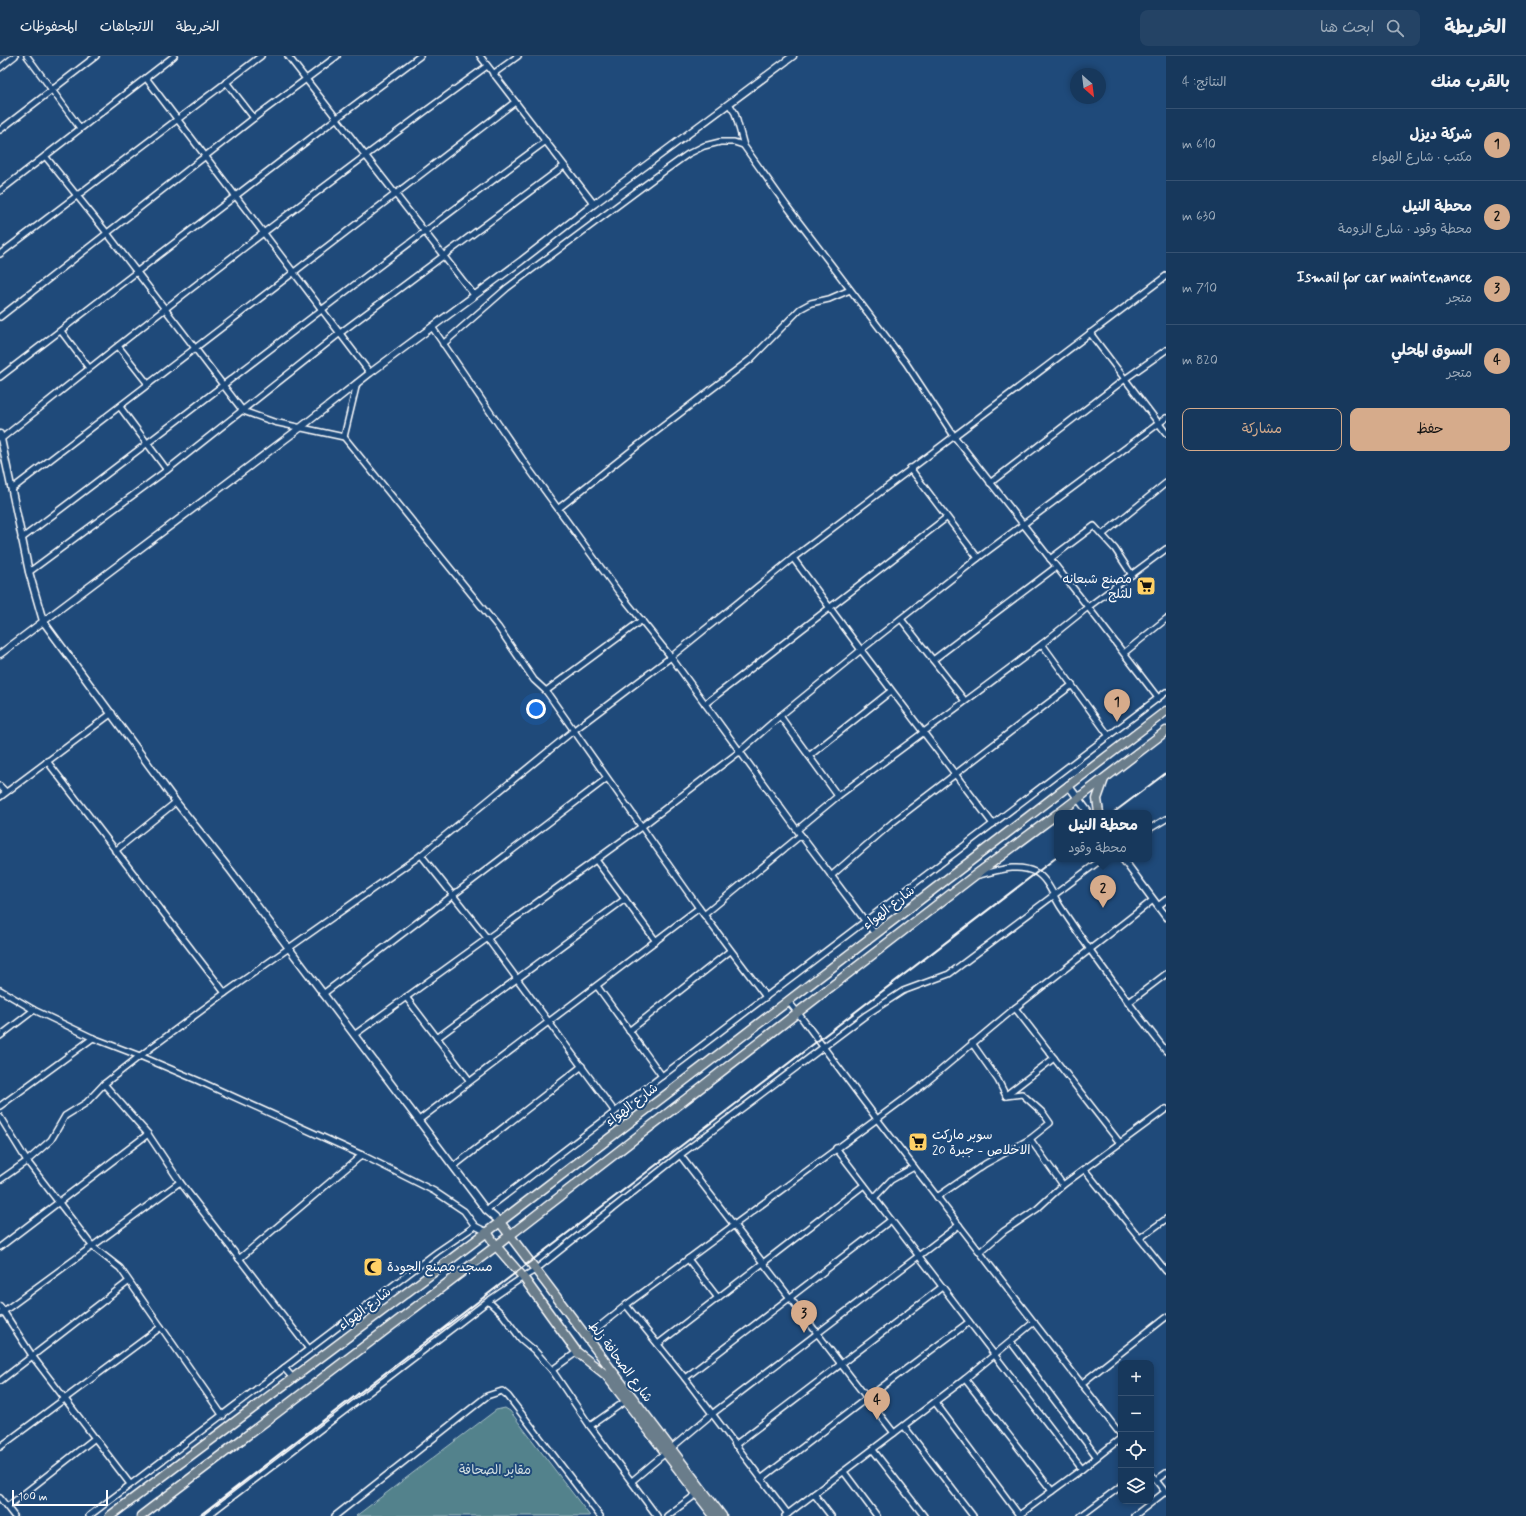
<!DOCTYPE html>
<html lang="ar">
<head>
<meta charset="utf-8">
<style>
  :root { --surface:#17385c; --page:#244365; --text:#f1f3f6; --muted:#9eacbb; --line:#365272; --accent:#d6ab8b }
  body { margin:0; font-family:Mynerve,"Playpen Sans Arabic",sans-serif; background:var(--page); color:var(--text); direction:rtl }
  .controls { position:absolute; right:12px; bottom:12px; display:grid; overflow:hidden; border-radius:8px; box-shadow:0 2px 6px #0003 }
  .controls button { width:36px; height:36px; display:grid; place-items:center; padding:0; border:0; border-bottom:1px solid var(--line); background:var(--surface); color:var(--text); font:20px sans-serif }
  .compass { position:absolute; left:1070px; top:12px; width:36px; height:36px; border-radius:50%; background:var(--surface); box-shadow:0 2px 6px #0003; rotate:152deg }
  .scale { position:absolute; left:12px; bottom:10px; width:96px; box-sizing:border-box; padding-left:4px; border:2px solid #fff; border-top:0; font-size:11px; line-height:14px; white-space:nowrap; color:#fff; -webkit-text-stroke:3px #1f4a7a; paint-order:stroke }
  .you { position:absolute; left:536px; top:653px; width:14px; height:14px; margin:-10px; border:3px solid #fff; border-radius:50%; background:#1a73e8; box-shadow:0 0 0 6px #1a73e833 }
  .badge { display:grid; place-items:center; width:26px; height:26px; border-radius:50%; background:var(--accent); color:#111; font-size:13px; font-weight:700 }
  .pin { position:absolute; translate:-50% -33px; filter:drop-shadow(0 1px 2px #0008) }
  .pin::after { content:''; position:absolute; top:21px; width:14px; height:12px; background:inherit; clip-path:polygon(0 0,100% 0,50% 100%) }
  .popup { position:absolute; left:1054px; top:754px; width:98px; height:52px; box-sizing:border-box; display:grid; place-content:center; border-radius:8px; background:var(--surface); filter:drop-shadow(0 1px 3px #0005); font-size:13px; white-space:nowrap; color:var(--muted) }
  .popup b { font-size:15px; color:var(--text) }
  .popup::after { content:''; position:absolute; left:50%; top:100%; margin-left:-8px; border:8px solid transparent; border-top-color:var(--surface) }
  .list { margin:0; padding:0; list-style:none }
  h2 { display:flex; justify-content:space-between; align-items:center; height:52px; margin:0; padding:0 16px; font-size:17px }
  h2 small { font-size:13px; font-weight:400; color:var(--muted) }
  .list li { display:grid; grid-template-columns:26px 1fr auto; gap:12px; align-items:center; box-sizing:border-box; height:72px; padding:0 16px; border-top:1px solid var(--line) }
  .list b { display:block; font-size:15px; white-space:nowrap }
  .list p { margin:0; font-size:13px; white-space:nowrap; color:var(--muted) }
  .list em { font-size:13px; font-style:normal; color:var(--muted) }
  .actions { display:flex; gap:8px; padding:12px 16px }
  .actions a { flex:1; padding:9px 0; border:1px solid var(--accent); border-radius:8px; text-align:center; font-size:14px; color:var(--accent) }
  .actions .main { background:var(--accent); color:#111 }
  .icon { flex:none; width:22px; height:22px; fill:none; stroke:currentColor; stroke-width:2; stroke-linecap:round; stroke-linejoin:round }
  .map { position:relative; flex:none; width:1166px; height:1460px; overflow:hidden; direction:ltr }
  header { display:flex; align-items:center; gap:24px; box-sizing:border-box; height:56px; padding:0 20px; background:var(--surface); border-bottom:1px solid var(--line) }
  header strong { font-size:19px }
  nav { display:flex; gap:22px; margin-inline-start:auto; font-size:14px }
  .search { width:280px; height:36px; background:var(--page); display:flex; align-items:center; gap:10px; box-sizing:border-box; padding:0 14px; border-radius:8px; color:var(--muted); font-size:15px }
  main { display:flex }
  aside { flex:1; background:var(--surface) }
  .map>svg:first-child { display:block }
</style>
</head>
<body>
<header>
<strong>الخريطة</strong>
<div class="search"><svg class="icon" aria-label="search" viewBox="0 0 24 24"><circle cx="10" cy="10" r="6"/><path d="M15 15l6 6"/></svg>ابحث هنا</div>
<nav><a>الخريطة</a><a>الاتجاهات</a><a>المحفوظات</a></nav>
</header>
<main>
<aside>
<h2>بالقرب منك<small>النتائج: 4</small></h2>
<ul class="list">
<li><span class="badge">1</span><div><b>شركة ديزل</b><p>مكتب · شارع الهواء</p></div><em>610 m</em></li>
<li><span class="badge">2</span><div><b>محطة النيل</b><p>محطة وقود · شارع الزومة</p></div><em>630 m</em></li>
<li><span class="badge">3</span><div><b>Ismail for car maintenance</b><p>متجر</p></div><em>710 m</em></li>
<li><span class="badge">4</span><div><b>السوق المحلي</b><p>متجر</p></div><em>820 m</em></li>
</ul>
<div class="actions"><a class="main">حفظ</a><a>مشاركة</a></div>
</aside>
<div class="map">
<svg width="1166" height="1460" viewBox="0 0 1166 1460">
  <rect width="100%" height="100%" fill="#1f4a7a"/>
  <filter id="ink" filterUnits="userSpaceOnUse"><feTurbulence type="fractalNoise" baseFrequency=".025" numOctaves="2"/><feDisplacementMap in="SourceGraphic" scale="8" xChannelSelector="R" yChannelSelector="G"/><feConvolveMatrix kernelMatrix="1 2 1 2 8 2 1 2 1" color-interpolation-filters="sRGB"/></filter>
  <g filter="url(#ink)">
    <path fill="#52828c" stroke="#a8c0c6" d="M505 1352 510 1355 590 1460H356L496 1354Z"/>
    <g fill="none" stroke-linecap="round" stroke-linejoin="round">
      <g stroke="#fff" stroke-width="8">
        <g id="minor">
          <path d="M27 0 80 72"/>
          <path d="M288 0 474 239"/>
          <path d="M480 0 594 148"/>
          <path d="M0 12 15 0"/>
          <path d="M493 18 518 0"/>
          <path d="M146 22 370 317"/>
          <path d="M226 26 254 62"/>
          <path d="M729 48 735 57 744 90 786 149 906 307 954 380 1088 551 1158 642"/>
          <path d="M0 74 96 0"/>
          <path d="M45 100 107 177 243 355 274 366 344 381 498 571 534 624 546 635 699 852 766 941"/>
          <path d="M0 135 174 0"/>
          <path d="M0 198 261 0"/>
          <path d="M0 261 254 62 337 0"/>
          <path d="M432 271 529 413 618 535 671 601 797 774 875 878"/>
          <path d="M61 275 89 312"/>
          <path d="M1090 277 1166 377"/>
          <path d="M443 288 507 232 653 123 688 98 704 90 720 86H734L743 89"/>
          <path d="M118 290 148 328"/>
          <path d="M0 321 337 62 420 0"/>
          <path d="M120 351 167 414"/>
          <path d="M344 381 357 327"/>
          <path d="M1 383C160 255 322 130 487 10"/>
          <path d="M910 412 978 502"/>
          <path d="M990 427 1125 323 1166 294"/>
          <path d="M12 433 515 46"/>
          <path d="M559 452 641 387 751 303 800 253 811 247 829 243 850 234"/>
          <path d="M1102 479 1166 427"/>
          <path d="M21 483C197 351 369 215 546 85"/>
          <path d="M793 502 861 594 993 768"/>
          <path d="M1050 503 1094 470 1115 493 1132 519"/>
          <path d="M29 516 167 414 340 277 564 110"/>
          <path d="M901 563 965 645"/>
          <path d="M1042 588 1109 680"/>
          <path d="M1124 597 1166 563"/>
          <path d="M933 604 1056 511"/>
          <path d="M546 635 642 564"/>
          <path d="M705 648 946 462"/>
          <path d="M780 660 838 740"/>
          <path d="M809 700 891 635"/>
          <path d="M47 705 225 937"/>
          <path d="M0 730 6 736"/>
          <path d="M0 741 112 657"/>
          <path d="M1149 773 1166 763"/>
          <path d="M797 774 838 740 1042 588 1088 551 1166 493"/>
          <path d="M115 795 176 746"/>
          <path d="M421 799 487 882 615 1056"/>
          <path d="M596 804 656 885"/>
          <path d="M979 819C997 815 1017 807 1035 816 1047 822 1053 839 1060 850 1093 900 1129 948 1166 995"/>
          <path d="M831 820 893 766 1018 670 1072 629"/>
          <path d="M1158 850 1166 844"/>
          <path d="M704 859 801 779"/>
          <path d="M597 930 662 1020"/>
          <path d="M0 934 34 954 93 982 140 1000 199 1025 362 1099 434 1135 464 1155 475 1170 487 1176"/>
          <path d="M323 938 606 723"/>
          <path d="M406 941 470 1025"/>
          <path d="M788 945 798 957 877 1063 1121 1379"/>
          <path d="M1128 947 1166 918"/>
          <path d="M1015 952 1120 1087"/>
          <path d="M629 975 730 895"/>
          <path d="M354 979 641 771 739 696 780 660 861 594 978 502 1166 362"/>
          <path d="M0 980 34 954"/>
          <path d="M437 982 625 843"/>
          <path d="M972 987 998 1024 1006 1040"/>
          <path d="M104 1028 148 1078 180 1126 309 1293"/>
          <path d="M1006 1039 1054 1002"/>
          <path d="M0 1050 93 982"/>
          <path d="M0 1061 27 1105 93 1191 120 1212 223 1360"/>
          <path d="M419 1064 699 852"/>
          <path d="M1030 1083 1063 1129"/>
          <path d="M836 1092 1082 1413"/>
          <path d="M680 1099 894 1377"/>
          <path d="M454 1110 582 1010"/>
          <path d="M1085 1114 1166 1215"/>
          <path d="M0 1124 27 1105 51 1084 65 1060 86 1047 104 1028 140 1000 225 937 421 799 573 675 671 601 793 502 1166 220"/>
          <path d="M937 1141 985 1108 1030 1083 1050 1067 1043 1057 1022 1038 1006 1040"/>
          <path d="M874 1142 891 1124 914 1111"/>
          <path d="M486 1154 1166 636"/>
          <path d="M1140 1182 1166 1163"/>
          <path d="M0 1191 148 1078"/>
          <path d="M980 1196 1004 1175 1037 1153 1063 1129 1166 1053"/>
          <path d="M239 1203 362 1099"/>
          <path d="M688 1203 718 1242"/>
          <path d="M488 1245 503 1259 521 1283 534 1294 552 1314 590 1370 657 1460"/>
          <path d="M626 1249 685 1322 788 1458"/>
          <path d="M0 1250 33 1301 130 1428"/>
          <path d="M0 1258 180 1126"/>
          <path d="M586 1281 626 1249 923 1029 1015 952 1153 844"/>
          <path d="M1011 1286 1097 1401"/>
          <path d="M658 1288 864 1129"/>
          <path d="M284 1312 293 1322"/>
          <path d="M552 1314 577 1296"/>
          <path d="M685 1322 891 1164"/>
          <path d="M965 1323 1052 1435"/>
          <path d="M0 1325 128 1226"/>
          <path d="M1081 1328 1166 1261"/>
          <path d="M935 1346 1019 1459"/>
          <path d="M590 1370 627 1344"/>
          <path d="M904 1370 973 1460"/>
          <path d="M735 1389 942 1231"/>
          <path d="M0 1391 161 1271"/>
          <path d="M873 1394 924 1460"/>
          <path d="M844 1416 877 1460"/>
          <path d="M1151 1418 1166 1437"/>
          <path d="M761 1423 867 1342 969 1266"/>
          <path d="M1156 1424 1166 1417"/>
          <path d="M632 1425 712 1358 959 1169"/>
          <path d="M814 1438 831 1460"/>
          <path d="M0 1442 14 1460"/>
          <path d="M7 1451 95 1382"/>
          <path d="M89 1460 437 1196 475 1170"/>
          <path d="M207 1460 488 1245 523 1221 535 1214 680 1099 866 959 903 935 949 918 1102 803"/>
          <path d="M335 1460 487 1340 502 1335 508 1340 600 1460"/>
          <path d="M667 1460 698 1437"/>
          <path d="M785 1460 965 1323 1034 1266"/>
          <path d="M1018 1460 1082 1413 1121 1382"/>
          <path d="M1081 1460 1121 1430"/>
          <path d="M1134 1460 1165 1436"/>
        </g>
      </g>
      <g stroke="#fff" stroke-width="9">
        <g id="tertiary">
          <path d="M0 378 29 516 43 565 176 746 231 815 486 1154 499 1165"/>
          <path d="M0 598 300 372 370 317 521 205 594 148 793 0"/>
          <path d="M1068 729 1089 757"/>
          <path d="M1123 803 1166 861"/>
        </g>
      </g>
      <g stroke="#fff" stroke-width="11">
        <g id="trunk">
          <path d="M1059 757 1166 675"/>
          <path d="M1099 757 1097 743 1104 723"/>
          <path d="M499 1165 722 1460"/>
          <path d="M487 1176 496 1190 523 1221 577 1296 606 1319 714 1460"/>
          <path d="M110 1460 487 1176 1166 655"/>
          <path d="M141 1460 496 1190 974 820 1057 758"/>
        </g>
      </g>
      <use href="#minor" stroke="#1f4a7a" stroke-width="5"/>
      <use href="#tertiary" stroke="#1f4a7a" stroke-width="6"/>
      <use href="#trunk" stroke="#6b7d8b" stroke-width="8"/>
      <g stroke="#fff" stroke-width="2">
        <path d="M1113 757 1166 717"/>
        <path d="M199 1460 1057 801"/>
      </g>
    </g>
  </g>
  <defs>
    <g id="supermarket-square" transform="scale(1)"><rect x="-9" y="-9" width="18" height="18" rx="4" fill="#ffd166" stroke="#1f4a7a"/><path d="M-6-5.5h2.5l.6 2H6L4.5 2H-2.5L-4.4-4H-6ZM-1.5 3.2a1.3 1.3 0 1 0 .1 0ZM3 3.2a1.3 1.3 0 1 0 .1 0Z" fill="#111"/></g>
    <g id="mosque-square" transform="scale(1)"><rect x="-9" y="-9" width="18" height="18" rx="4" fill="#ffd166" stroke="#1f4a7a"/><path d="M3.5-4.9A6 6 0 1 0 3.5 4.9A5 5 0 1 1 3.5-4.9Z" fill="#111"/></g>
  </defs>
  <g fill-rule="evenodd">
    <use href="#supermarket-square" x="1146" y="530"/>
    <use href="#supermarket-square" x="918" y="1086"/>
    <use href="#mosque-square" x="373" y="1211"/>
  </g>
  <g text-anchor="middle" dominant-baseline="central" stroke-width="4" stroke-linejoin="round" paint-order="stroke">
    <g font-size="13" fill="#fff" stroke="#1f4a7a" text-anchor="start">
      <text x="1132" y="523" text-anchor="end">مصنع شبعانه<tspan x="1132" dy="15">للثلج</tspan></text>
      <text x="932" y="1079">سوبر ماركت<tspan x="932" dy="15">الاخلاص - جبرة 20</tspan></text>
      <text x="387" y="1211">مسجد مصنع الجودة</text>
    </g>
    <g font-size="13" fill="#fff" stroke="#1f4a7a">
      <text transform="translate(889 852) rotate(-38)">شارع الهواء</text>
      <text transform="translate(632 1049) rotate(-37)">شارع الهواء</text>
      <text transform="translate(365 1253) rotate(-37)">شارع الهواء</text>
      <text transform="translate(620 1306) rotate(53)">شارع الصحافة زلط</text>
    </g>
    <g font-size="13" fill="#d4e0e2" stroke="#1f4a7a">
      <text x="495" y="1414">مقابر الصحافة</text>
    </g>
  </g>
</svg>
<div class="controls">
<button>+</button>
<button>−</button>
<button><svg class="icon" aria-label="locate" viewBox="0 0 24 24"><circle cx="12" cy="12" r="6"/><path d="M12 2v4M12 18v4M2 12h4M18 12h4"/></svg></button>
<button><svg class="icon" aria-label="layers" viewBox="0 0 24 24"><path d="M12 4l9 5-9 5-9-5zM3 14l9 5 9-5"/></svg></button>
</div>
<svg class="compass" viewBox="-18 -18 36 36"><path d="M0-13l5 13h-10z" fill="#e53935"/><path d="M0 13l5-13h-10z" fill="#9eacbb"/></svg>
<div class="scale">100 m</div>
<div class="you"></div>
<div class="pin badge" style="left:1117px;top:666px">1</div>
<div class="pin badge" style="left:1103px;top:852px">2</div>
<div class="popup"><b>محطة النيل</b>محطة وقود</div>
<div class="pin badge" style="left:804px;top:1277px">3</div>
<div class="pin badge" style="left:877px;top:1364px">4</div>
</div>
</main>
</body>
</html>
